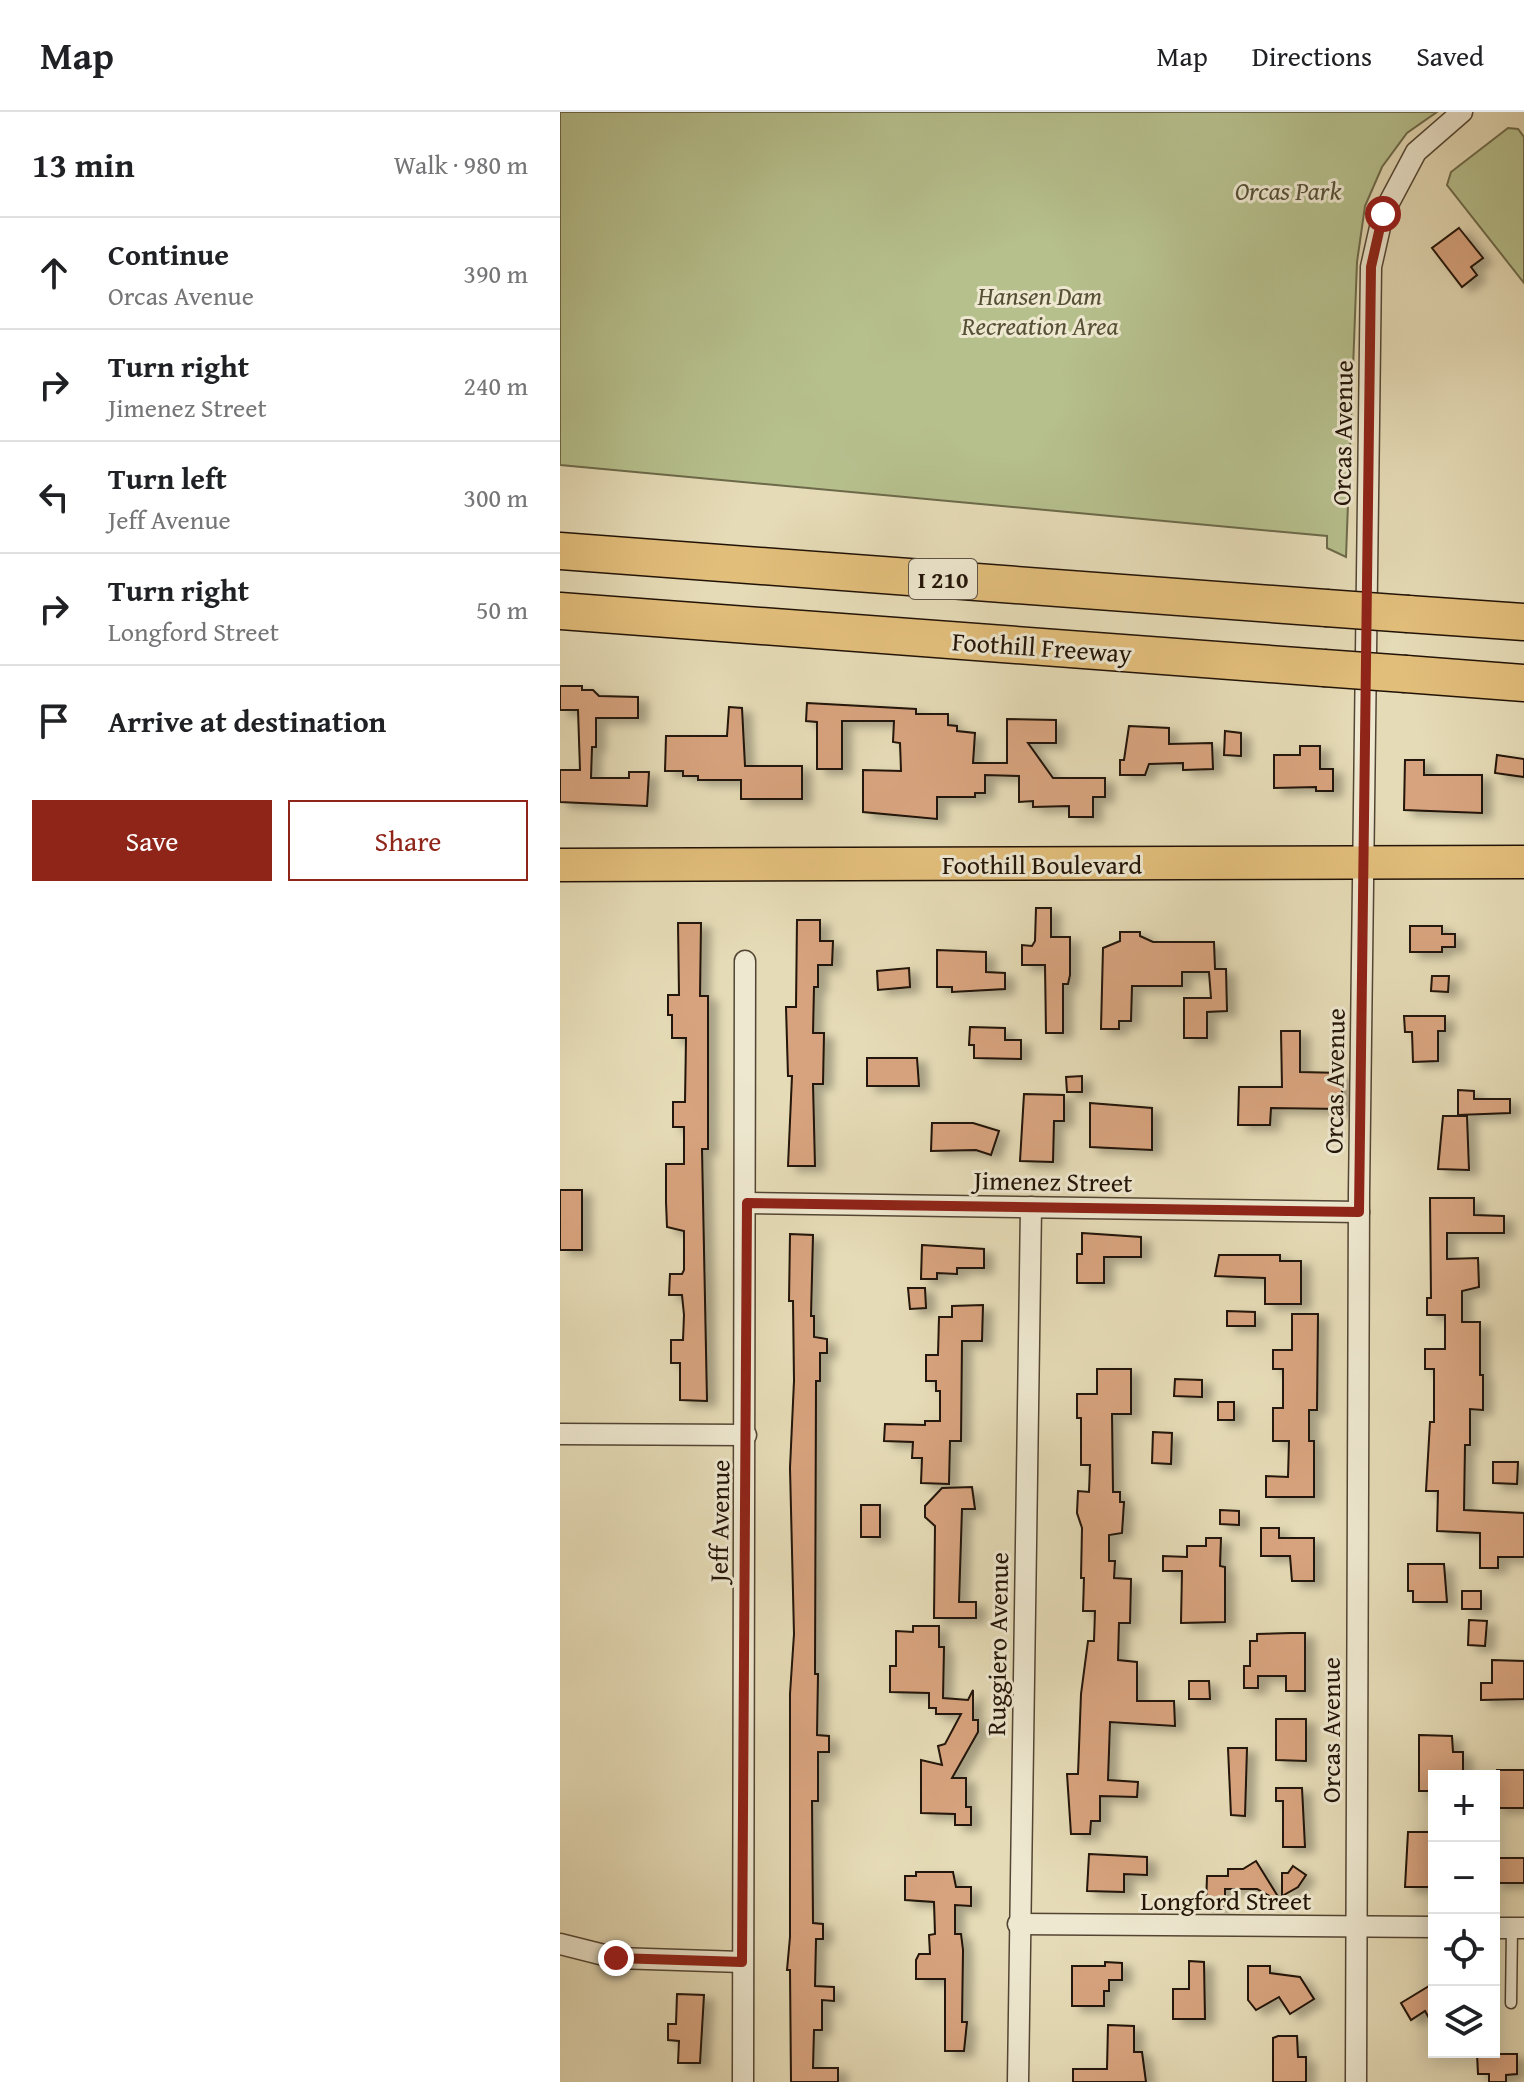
<!DOCTYPE html>
<html lang="en">
<head>
<meta charset="utf-8">
<style>
  :root { --surface:#fff; --page:#f2f2f2; --text:#202124; --muted:#757577; --line:#e0e0e0; --accent:#8f2418 }
  body { margin:0; font-family:"Gentium Book Plus",serif; background:var(--page); color:var(--text) }
  .controls { position:absolute; right:24px; bottom:24px; display:grid; overflow:hidden; border-radius:0px; box-shadow:0 4px 20px #0003 }
  .controls button { width:72px; height:72px; display:grid; place-items:center; padding:0; border:0; border-bottom:2px solid var(--line); background:var(--surface); color:var(--text); font:40px sans-serif }
  .stop { position:absolute; width:24px; height:24px; margin:-18px; border:6px solid #8f2418; border-radius:50%; background:#fff }
  .stop.end { background:#8f2418; border-color:#fff; box-shadow:0 2px 8px #0008 }
  .list { margin:0; padding:0; list-style:none }
  h2 { display:flex; justify-content:space-between; align-items:center; height:104px; margin:0; padding:0 32px; font-size:34px }
  h2 small { font-size:26px; font-weight:400; color:var(--muted) }
  .list li { display:grid; grid-template-columns:52px 1fr auto; gap:24px; align-items:center; box-sizing:border-box; height:112px; padding:0 32px; border-top:2px solid var(--line) }
  .list b { display:block; font-size:30px; white-space:nowrap }
  .list p { margin:0; font-size:26px; white-space:nowrap; color:var(--muted) }
  .list em { font-size:26px; font-style:normal; color:var(--muted) }
  .actions { display:flex; gap:16px; padding:24px 32px }
  .actions a { flex:1; padding:18px 0; border:2px solid var(--accent); border-radius:0px; text-align:center; font-size:28px; color:var(--accent) }
  .actions .main { background:var(--accent); color:#fff }
  .icon { flex:none; width:44px; height:44px; fill:none; stroke:currentColor; stroke-width:2; stroke-linecap:round; stroke-linejoin:round }
  .map { position:relative; flex:none; width:964px; height:1970px; overflow:hidden }
  header { display:flex; align-items:center; gap:48px; box-sizing:border-box; height:112px; padding:0 40px; background:var(--surface); border-bottom:2px solid var(--line) }
  header strong { font-size:38px }
  nav { display:flex; gap:44px; margin-inline-start:auto; font-size:28px }
  main { display:flex }
  aside { flex:1; background:var(--surface) }
  .map>svg:first-child { display:block }
</style>
</head>
<body>
<header>
<strong>Map</strong>
<nav><a>Map</a><a>Directions</a><a>Saved</a></nav>
</header>
<main>
<aside>
<h2>13 min<small>Walk · 980 m</small></h2>
<ul class="list">
<li><svg class="icon" aria-label="ahead" viewBox="0 0 24 24"><path d="M12 20V5M6 11l6-6 6 6"/></svg><div><b>Continue</b><p>Orcas Avenue</p></div><em>390 m</em></li>
<li><svg class="icon" aria-label="right" viewBox="0 0 24 24"><path d="M7 20v-9h11M14 6l5 5-5 5"/></svg><div><b>Turn right</b><p>Jimenez Street</p></div><em>240 m</em></li>
<li><svg class="icon" aria-label="left" viewBox="0 0 24 24"><path d="M17 20v-9H6M10 6l-5 5 5 5"/></svg><div><b>Turn left</b><p>Jeff Avenue</p></div><em>300 m</em></li>
<li><svg class="icon" aria-label="right" viewBox="0 0 24 24"><path d="M7 20v-9h11M14 6l5 5-5 5"/></svg><div><b>Turn right</b><p>Longford Street</p></div><em>50 m</em></li>
<li><svg class="icon" aria-label="arrive" viewBox="0 0 24 24"><path d="M6 21V4h12l-3 4 3 4H6"/></svg><div><b>Arrive at destination</b></div></li>
</ul>
<div class="actions"><a class="main">Save</a><a>Share</a></div>
</aside>
<div class="map">
<svg width="964" height="1970" viewBox="0 0 964 1970">
  <defs>
    <filter id="shadow"><feDropShadow dx="9" dy="5" stdDeviation="4" flood-color="#0004"/></filter>
  </defs>
  <rect width="100%" height="100%" fill="#e5dbb6"/>
  <filter id="stains"><feTurbulence type="fractalNoise" baseFrequency=".0025" numOctaves="4"/><feColorMatrix values="0 0 0 0 .2 0 0 0 0 .09 0 0 0 0 .02 0 0 0 .5 -.17"/></filter>
  <radialGradient id="worn" r=".72"><stop offset=".6" stop-color="#630" stop-opacity="0"/><stop offset="1" stop-color="#630" stop-opacity=".3"/></radialGradient>
  <g fill="#b6c08d" stroke="#6c6a4a" stroke-width="2">
    <path d="M0 0H877L847 21 822 55 805 94 797 150 786 445 767 436V424L0 353Z"/>
    <path d="M948 16 958 17 964 25V171L887 73 891 60Z"/>
  </g>
  <g fill="#d7a37e" stroke="#221307" stroke-width="2" filter="url(#shadow)">
    <path d="M899 116 923 146 911 155 917 163 902 175 872 136Z"/>
    <path d="M0 574H22V578H33L39 584 78 585V606H36V635H32L31 666H69V660H89L87 694 0 690V658H20L18 598H0Z"/>
    <path d="M247 591 356 597V602H388V613L397 614V619L415 621 413 651H447V607L496 608V631H468L493 666H545V685H533V705H509V694L473 695V689L459 690V664L425 663V681H415V685H377V707L303 700V658L341 659 340 631 333 630 334 609H282V657H257V610L246 609Z"/>
    <path d="M169 595 182 596 185 654H242V687H181V668H138V664H123V659H105L106 624H167Z"/>
    <path d="M569 614 609 616V632L652 631 653 657 623 658V651L589 652 585 663H560V648H564Z"/>
    <path d="M665 619 681 621V644L664 643Z"/>
    <path d="M740 634H760V657H773V679H756V675L714 676V643H740Z"/>
    <path d="M937 643 964 647V665L935 661Z"/>
    <path d="M845 648H864V663H922V701L844 698Z"/>
    <path d="M476 796H491V825H510V863L508 872H503V921H486L485 853H462V833L472 834 475 829Z"/>
    <path d="M237 808H260V829H273L272 853H258V875H254L253 921H264L263 972H253L255 1054H228L232 964H228L226 895H236Z"/>
    <path d="M118 811H141L140 884H148V1037H142L147 1289 120 1288V1251H111V1228H123L124 1203 122 1183H109L110 1162H122L124 1158V1119L107 1115 106 1090V1052H124V1015H113V990H125L126 926H112V903H108V883H119Z"/>
    <path d="M850 814H882V822H895V835H882V840H850Z"/>
    <path d="M560 820H580V824L593 830H654L655 857H666L667 899 647 900V926H624V886H651L649 860H622V874H572L571 909H559V917H541L543 836 560 829Z"/>
    <path d="M377 838 426 840V860L445 861V877L392 880V875H377Z"/>
    <path d="M349 856 350 875 318 878 317 859Z"/>
    <path d="M872 864H889L888 880 871 879Z"/>
    <path d="M844 904H885V919H878V949L853 950 852 920H845Z"/>
    <path d="M410 915 445 916V928H461V947L414 946V933H409Z"/>
    <path d="M721 919H740V960L782 961V997L711 996 710 1013H678L679 975H722Z"/>
    <path d="M307 946H357L359 974H307Z"/>
    <path d="M522 964V980H507L506 965Z"/>
    <path d="M898 978 914 979V987H950V1001L898 1003Z"/>
    <path d="M464 982 504 983V1009H494L493 1050 460 1049Z"/>
    <path d="M530 991 592 996V1038L530 1035Z"/>
    <path d="M883 1004H907L909 1058 878 1057Z"/>
    <path d="M372 1011H413L439 1019 431 1043 416 1038 371 1039Z"/>
    <rect x="0" y="1078" width="22" height="60"/>
    <path d="M870 1086H914V1103L944 1104V1121H887V1147L918 1146 919 1175 902 1179V1210H920V1263H923V1298L910 1297V1333H905L904 1398 964 1401V1445H938V1456H920V1421L877 1419 878 1379H866L870 1310H874V1257H865V1237H885V1203H867V1186H871Z"/>
    <path d="M522 1121 581 1125V1145H544V1171H517V1142H522Z"/>
    <path d="M230 1122 253 1123 251 1204H254V1225L267 1227V1241H260V1269H256L255 1562H258L257 1623 269 1624V1640H258V1689H252L253 1811 263 1812V1827H256L255 1874 274 1875V1889L262 1888V1918H254L253 1956H278V1970H231L230 1858H227L230 1825V1582L234 1522 230 1356 234 1269 233 1189H229Z"/>
    <path d="M362 1133 424 1137V1156H397V1162L377 1161V1167H361Z"/>
    <path d="M659 1143H720V1149H741V1192H705V1166L655 1164Z"/>
    <path d="M348 1176H365L366 1196 350 1197Z"/>
    <path d="M423 1193 422 1229H402L401 1329H390L389 1372 361 1371 362 1346H352L353 1330 324 1329 325 1312 365 1313V1309H380V1279H376V1269H366V1243H378L379 1205H392V1194Z"/>
    <path d="M667 1199 695 1200V1214H667Z"/>
    <path d="M732 1202H758L757 1298H749V1329H754V1385H706V1364L728 1365 729 1329H713V1296H723V1257H713V1238H732Z"/>
    <path d="M537 1257H571V1302H552L553 1380H560V1390H564L562 1421 549 1423V1449H555L554 1466 571 1467 570 1511H559L558 1548 577 1550V1589H614L615 1614 550 1610 548 1668 578 1670 577 1685 540 1684V1709H531L530 1722H511L507 1662H518L521 1582 528 1529H534L535 1499H523L524 1466H521L522 1416 517 1401 518 1379 529 1380 530 1353H521V1306H517V1282H537Z"/>
    <path d="M615 1267 642 1268V1285L614 1284Z"/>
    <rect x="658" y="1290" width="16" height="18"/>
    <path d="M593 1320 612 1321 611 1352 592 1351Z"/>
    <path d="M933 1350H958L957 1372 933 1371Z"/>
    <path d="M412 1375 415 1397H402L399 1490H416V1506H374L375 1414 365 1405V1394L382 1376Z"/>
    <rect x="301" y="1393" width="19" height="32"/>
    <path d="M660 1398 679 1399V1413L660 1412Z"/>
    <path d="M701 1416H719V1426H754V1469H732L730 1444H701Z"/>
    <path d="M646 1426H661L660 1454 665 1455V1510L621 1511 622 1459H603V1444L627 1445V1434H646Z"/>
    <path d="M848 1452H884L887 1490H853V1479H848Z"/>
    <rect x="902" y="1479" width="19" height="18"/>
    <path d="M909 1508 927 1509 925 1534 908 1533Z"/>
    <path d="M353 1514H379V1535H384L383 1586 408 1588 413 1578V1608H418V1620L392 1666H406V1695H411V1713H395V1702L361 1701V1648L382 1653 378 1634 385 1632 401 1602H376V1596H369V1581L330 1580V1554H336V1519L353 1520Z"/>
    <path d="M731 1521H745V1579H726V1564H698V1576H684V1554H690V1529H697V1522Z"/>
    <path d="M932 1548 964 1549V1587L921 1588V1571H932Z"/>
    <path d="M629 1569H649L650 1587H629Z"/>
    <path d="M716 1607H746V1649L716 1648Z"/>
    <path d="M859 1623 892 1624 893 1640H903V1664H874V1679H859Z"/>
    <path d="M668 1636H687L685 1704 671 1703Z"/>
    <path d="M937 1658H964V1696H936Z"/>
    <path d="M716 1676H742L745 1735H723V1689H716Z"/>
    <path d="M848 1720H870V1737H874V1775H845Z"/>
    <path d="M529 1742 587 1745V1763L564 1762V1780L527 1779Z"/>
    <rect x="934" y="1746" width="30" height="25"/>
    <path d="M696 1749 722 1791 697 1777H665V1795H646L647 1764H668V1757H683Z"/>
    <path d="M733 1754 746 1763 738 1775 722 1784V1761H728Z"/>
    <path d="M356 1760H393L396 1775H411V1794L395 1793V1822H401L403 1838 402 1910H407L404 1939H385V1867H356V1848L359 1842H370L369 1823 375 1822 374 1790 345 1788V1764H356Z"/>
    <path d="M629 1849 644 1850 645 1907H613V1877H629Z"/>
    <path d="M545 1850 562 1851V1868H549V1879H544V1894H512V1854H545Z"/>
    <path d="M688 1854H710V1861L740 1865 754 1887 730 1902 719 1885 696 1898 688 1888Z"/>
    <path d="M874 1871V1915L865 1899 851 1908 841 1891Z"/>
    <path d="M117 1882 144 1883 140 1951H118L119 1929 108 1928V1912H116Z"/>
    <path d="M548 1913 574 1914V1940H582L586 1970H513V1957H547Z"/>
    <path d="M718 1924H737L738 1945H746V1970H713V1926Z"/>
    <path d="M917 1942H957V1962L946 1963V1970H929V1962H918Z"/>
  </g>
  <g fill="none" stroke-linecap="round" stroke-linejoin="round">
    <g stroke="#534533" stroke-width="13">
      <path id="service" d="M951 1891 952 1816"/>
    </g>
    <g stroke="#534533" stroke-width="23">
      <g id="minor">
        <path d="M187 1091 799 1100"/>
        <path d="M0 1322 186 1323"/>
        <path d="M458 1812 874 1815"/>
        <path d="M934 1816H964"/>
        <path d="M0 1832 56 1846 182 1850"/>
        <path d="M183 1970 185 849"/>
        <path d="M458 1970 471 1095"/>
        <path d="M796 1970 799 1081 811 155 823 102 856 40 902 0"/>
      </g>
    </g>
    <g stroke="#221307" stroke-width="35">
      <path id="primary" d="M0 753 964 750"/>
    </g>
    <g stroke="#221307" stroke-width="39">
      <g id="motorway">
        <path d="M0 439 766 496"/>
        <path d="M0 499 764 556"/>
        <path d="M848 502 964 510"/>
        <path d="M846 562 964 571"/>
      </g>
    </g>
    <use href="#service" stroke="#eee8d0" stroke-width="10"/>
    <use href="#minor" stroke="#eee8d0" stroke-width="20"/>
    <use href="#primary" stroke="#e2be7b" stroke-width="32"/>
    <use href="#motorway" stroke="#e2be7b" stroke-width="36"/>
    <g stroke="#221307" stroke-width="39" stroke-linecap="butt">
      <g id="motorway-bridge">
        <path d="M766 496 848 502"/>
        <path d="M764 556 846 562"/>
      </g>
    </g>
    <use href="#motorway-bridge" stroke="#e2be7b" stroke-width="36"/>
  </g>
  <g fill="none" stroke-linecap="round" stroke-linejoin="round">
    <path stroke="#8f2418" stroke-width="10" d="M56 1846 182 1850 187 1091 799 1100 811 155 823 102"/>
  </g>
  <g text-anchor="middle" dominant-baseline="central" stroke-width="6" stroke-linejoin="round" paint-order="stroke">
    <rect fill="#eee8d0" stroke="#5f5343" stroke-width="2" x="349" y="447" width="68" height="40" rx="6"/>
    <g font-size="24" font-weight="bold" fill="#221307">
      <text x="383" y="467">I 210</text>
    </g>
    <g font-size="26" font-style="italic" fill="#565036" stroke="#eee8d0">
      <text x="728" y="78">Orcas Park</text>
      <text x="480" y="183">Hansen Dam<tspan x="480" dy="30">Recreation Area</tspan></text>
    </g>
    <g font-size="26" fill="#221307" stroke="#eee8d0">
      <text transform="translate(782 321) rotate(-89)">Orcas Avenue</text>
      <text transform="translate(482 535) rotate(4)">Foothill Freeway</text>
      <text x="482" y="752">Foothill Boulevard</text>
      <text transform="translate(774 969) rotate(-89)">Orcas Avenue</text>
      <text transform="translate(493 1069) rotate(1)">Jimenez Street</text>
      <text transform="translate(159 1409) rotate(-89)">Jeff Avenue</text>
      <text transform="translate(437 1532) rotate(-89)">Ruggiero Avenue</text>
      <text transform="translate(770 1618) rotate(-90)">Orcas Avenue</text>
      <text x="666" y="1788">Longford Street</text>
    </g>
  </g>
  <rect width="100%" height="100%" filter="url(#stains)"/>
  <rect width="100%" height="100%" fill="url(#worn)"/>
</svg>
<div class="controls">
<button>+</button>
<button>−</button>
<button><svg class="icon" aria-label="locate" viewBox="0 0 24 24"><circle cx="12" cy="12" r="6"/><path d="M12 2v4M12 18v4M2 12h4M18 12h4"/></svg></button>
<button><svg class="icon" aria-label="layers" viewBox="0 0 24 24"><path d="M12 4l9 5-9 5-9-5zM3 14l9 5 9-5"/></svg></button>
</div>
<div class="stop" style="left:823px;top:102px"></div>
<div class="stop end" style="left:56px;top:1846px"></div>
</div>
</main>
</body>
</html>
